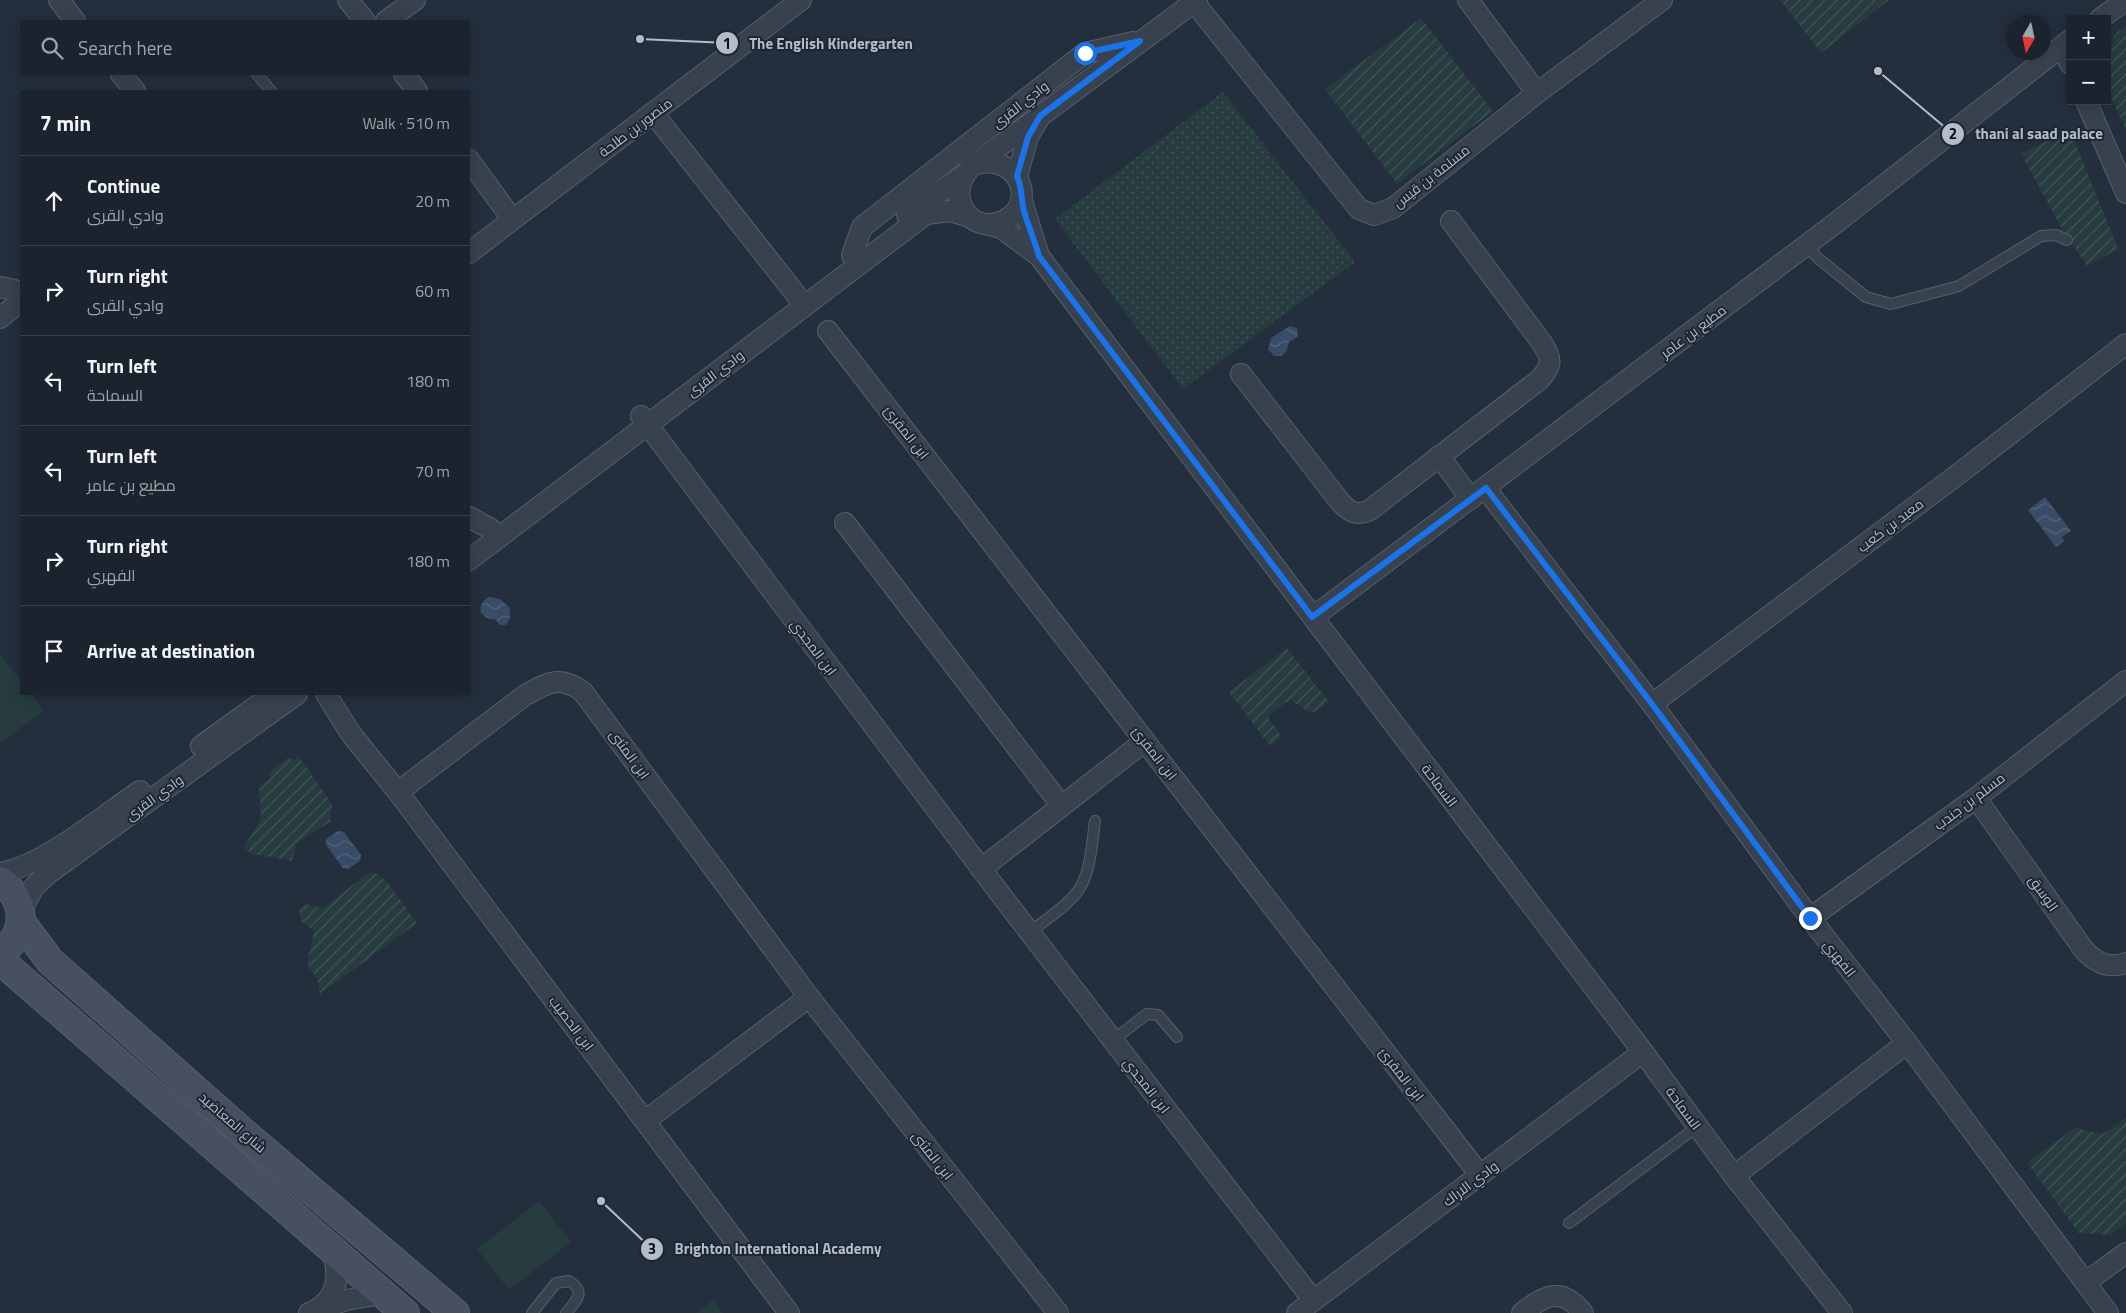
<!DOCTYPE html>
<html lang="en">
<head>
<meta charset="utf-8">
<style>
  :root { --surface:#1b232e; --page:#242b36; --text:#f1f3f6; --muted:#a0a4aa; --line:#39404a }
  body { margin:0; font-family:"Titillium Web",Cairo,sans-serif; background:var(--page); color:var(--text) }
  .controls { position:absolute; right:15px; top:15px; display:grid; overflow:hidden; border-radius:0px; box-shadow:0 2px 12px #0003 }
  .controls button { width:45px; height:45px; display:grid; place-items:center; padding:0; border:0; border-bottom:1px solid var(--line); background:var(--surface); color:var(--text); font:25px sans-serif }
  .compass { position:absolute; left:2006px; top:15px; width:45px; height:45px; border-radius:50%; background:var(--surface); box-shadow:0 2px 12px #0003; rotate:189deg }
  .stop { position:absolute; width:15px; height:15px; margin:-11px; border:4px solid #1a73e8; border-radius:50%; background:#fff }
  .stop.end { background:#1a73e8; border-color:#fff; box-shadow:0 1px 5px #0008 }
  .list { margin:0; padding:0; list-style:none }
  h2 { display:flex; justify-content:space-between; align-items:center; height:65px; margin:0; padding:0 20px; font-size:21px }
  h2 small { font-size:16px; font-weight:400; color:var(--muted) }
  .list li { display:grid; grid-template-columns:32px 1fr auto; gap:15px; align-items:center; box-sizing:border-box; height:90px; padding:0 20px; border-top:1px solid var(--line) }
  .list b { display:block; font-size:19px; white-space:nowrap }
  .list p { margin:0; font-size:16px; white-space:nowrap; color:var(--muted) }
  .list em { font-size:16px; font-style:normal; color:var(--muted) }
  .icon { flex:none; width:28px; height:28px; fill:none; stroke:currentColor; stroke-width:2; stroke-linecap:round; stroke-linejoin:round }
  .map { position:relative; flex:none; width:2126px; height:1313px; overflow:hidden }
  .search { position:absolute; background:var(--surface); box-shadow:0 2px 12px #0003; left:20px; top:20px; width:450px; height:55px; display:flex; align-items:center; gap:12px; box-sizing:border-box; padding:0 18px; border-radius:0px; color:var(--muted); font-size:19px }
  .panel { position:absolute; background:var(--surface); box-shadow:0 2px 12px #0003; left:20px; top:90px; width:450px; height:605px; border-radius:0px }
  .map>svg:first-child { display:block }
</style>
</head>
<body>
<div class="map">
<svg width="2126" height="1313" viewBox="0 0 2126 1313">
  <defs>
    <pattern id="grass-dots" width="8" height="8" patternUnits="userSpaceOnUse" patternTransform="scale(1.25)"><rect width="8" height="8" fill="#263c3f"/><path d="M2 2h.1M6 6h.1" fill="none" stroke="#435659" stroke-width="1.8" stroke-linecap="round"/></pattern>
    <pattern id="garden-furrows" width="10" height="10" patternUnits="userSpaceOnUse" patternTransform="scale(1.25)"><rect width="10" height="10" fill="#263c3f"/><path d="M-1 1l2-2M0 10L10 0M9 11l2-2" fill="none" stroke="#435659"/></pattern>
    <pattern id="water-waves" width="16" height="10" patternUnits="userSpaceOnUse" patternTransform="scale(1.25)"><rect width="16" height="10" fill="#394c67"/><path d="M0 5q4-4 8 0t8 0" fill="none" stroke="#53647b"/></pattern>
  </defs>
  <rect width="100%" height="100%" fill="#242f3e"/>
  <path fill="url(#grass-dots)" d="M1223 92 1355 262 1183 389 1055 219Z"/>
  <g fill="url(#garden-furrows)">
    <path d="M1780 0H1889L1821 53Z"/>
    <path d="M1421 18 1493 111 1397 184 1325 89Z"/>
    <path d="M2126 26V129L2107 89V57L2112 40 2116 33Z"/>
    <path d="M2071 132 2118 249 2087 266 2061 227 2021 154 2040 144Z"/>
    <path d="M1287 648 1329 702C1305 721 1313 711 1291 701L1284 703 1269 715V719L1282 737 1270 746 1229 692Z"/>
    <path d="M289 757 293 761 299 757 332 804 330 822 297 843 292 861 252 854 243 847 258 826 261 813 259 787 271 778 268 773Z"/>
    <path d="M368 873 378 874 388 883 417 923 320 994C318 988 319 983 317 978 315 974 311 972 309 968 305 958 313 942 314 931L301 921 299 909 305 904 323 908Z"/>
    <path d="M2126 1118V1223L2110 1235 2079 1233 2027 1163 2075 1128 2103 1134Z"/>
  </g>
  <g fill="#263c3f">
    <path d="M0 654 21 681V694H31L44 711 0 743Z"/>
    <path d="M539 1201 571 1242 509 1290 477 1249Z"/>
    <path d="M713 1300 723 1313H696Z"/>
  </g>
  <g fill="url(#water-waves)">
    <path d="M1290 326 1297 328 1298 337 1289 342 1286 352 1281 356H1274L1268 349 1271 338Z"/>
    <path d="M2045 497 2071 531 2062 537 2064 541 2056 547 2028 510Z"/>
    <path d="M489 597 500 599 510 608V617L506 625H500L496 620 487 618 481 613C479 606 483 600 489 597Z"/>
    <path d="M338 831 344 832 361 855 360 861 348 869 343 868 326 845V839Z"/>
  </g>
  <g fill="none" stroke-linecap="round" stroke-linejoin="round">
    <g stroke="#565f6c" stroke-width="12">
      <g id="lane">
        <path d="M257 74 271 91"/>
        <path d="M1805 245 1819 259 1866 297 1891 304 1959 286 2041 236 2056 235 2067 240"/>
        <path d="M1030 932C1045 920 1072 903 1081 886 1091 868 1092 842 1095 821"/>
        <path d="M1113 1040 1147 1014 1158 1015 1177 1037"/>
        <path d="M1569 1223 1698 1126"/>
        <path d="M532 1313 556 1283 569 1281C587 1292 576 1301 566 1313"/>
      </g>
    </g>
    <g stroke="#565f6c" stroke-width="22">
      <g id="street">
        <path d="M59 0 75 21"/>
        <path d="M348 0 365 21"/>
        <path d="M1468 0 1537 93"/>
        <path d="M1194 2 1359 209 1374 215 1393 208 1537 93 1662 0"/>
        <path d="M2100 19 2126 0"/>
        <path d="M386 21 415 0"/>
        <path d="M2062 46 2070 64"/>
        <path d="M121 74 135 91"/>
        <path d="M404 74 417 91"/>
        <path d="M2086 101 2126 193"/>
        <path d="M653 113 798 297"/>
        <path d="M469 160 512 219"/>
        <path d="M977 164C1015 154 1038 198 1008 218 975 240 942 199 970 168L1197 0"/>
        <path d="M1017 176 1028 137 1038 120"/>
        <path d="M1021 198 1039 256"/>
        <path d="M907 215 964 175"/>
        <path d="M985 224 1001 228 1039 256 1643 1052 1734 1176 1842 1313"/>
        <path d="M469 253 801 0"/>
        <path d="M852 255 862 227 1085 53 1133 42"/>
        <path d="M0 287 15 290"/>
        <path d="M0 318 21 301"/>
        <path d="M828 331 1480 1175"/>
        <path d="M1241 374 1341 503C1351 513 1357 516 1370 510L1539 380C1552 366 1553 360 1542 343L1451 221"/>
        <path d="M641 416 1001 895 1313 1300"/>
        <path d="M1439 456 1471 499"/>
        <path d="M1485 488 1652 704 1810 918 1907 1043 2108 1313"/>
        <path d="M469 517 491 529 498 538"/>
        <path d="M845 523 1061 805"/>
        <path d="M469 560 926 214 950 211 970 217"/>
        <path d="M1313 617 1833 225 2070 40"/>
        <path d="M326 694 351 734 398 792 789 1313"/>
        <path d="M1652 704 1961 472 2126 344"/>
        <path d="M201 746 273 694"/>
        <path d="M398 792 524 696C547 683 560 674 583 692L809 997 1058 1313"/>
        <path d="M1976 798 2084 950C2096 963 2109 969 2126 963"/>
        <path d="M981 869 1145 741"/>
        <path d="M0 873C45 865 101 817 140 791"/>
        <path d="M21 910 34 887 49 873 297 694"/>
        <path d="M1810 918 1976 798 2126 681"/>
        <path d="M645 1121 809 997"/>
        <path d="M1734 1176 1907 1043"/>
        <path d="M2086 1282 2126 1253"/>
        <path d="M316 1310C340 1295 339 1274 332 1250"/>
        <path d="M309 1313 346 1300 382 1294"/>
        <path d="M1297 1313 1643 1052"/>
        <path d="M1522 1313C1545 1295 1562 1286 1583 1313"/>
      </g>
    </g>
    <g stroke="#565f6c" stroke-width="30">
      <g id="secondary">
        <path d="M0 881C26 898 29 935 0 952"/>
        <path d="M21 922 50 961 244 1133 455 1313"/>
        <path d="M0 960 405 1313"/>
      </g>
    </g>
    <use href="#lane" stroke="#38414e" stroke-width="10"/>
    <use href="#street" stroke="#38414e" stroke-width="20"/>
    <use href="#secondary" stroke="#465061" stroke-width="28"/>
  </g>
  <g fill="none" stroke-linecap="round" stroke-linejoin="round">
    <path stroke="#1a73e8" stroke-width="6" d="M1085 53 1140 41 1040 116 1028 137 1017 176C1022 187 1021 199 1024 211 1028 226 1035 241 1039 256L1312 617 1486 488 1652 704 1810 918"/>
  </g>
  <g text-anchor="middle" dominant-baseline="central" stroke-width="4" stroke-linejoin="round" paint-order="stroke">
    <g font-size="14" fill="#b4bcc9" stroke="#1d2633">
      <text transform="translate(1020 104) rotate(-38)">وادي القرى</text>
      <text transform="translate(635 127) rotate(-37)">منصور بن طلحة</text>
      <text transform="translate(1431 176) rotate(-38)">مسلمة بن قيس</text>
      <text transform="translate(1693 331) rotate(-37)">مطيع بن عامر</text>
      <text transform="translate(715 373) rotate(-37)">وادي القرى</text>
      <text transform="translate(907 432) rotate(52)">ابن المقرئ</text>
      <text transform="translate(1890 525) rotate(-37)">معبد بن كعب</text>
      <text transform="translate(814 647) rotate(53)">ابن المجدي</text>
      <text transform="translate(1155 753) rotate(52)">ابن المقرئ</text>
      <text transform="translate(630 754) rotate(54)">ابن المثنى</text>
      <text transform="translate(1440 785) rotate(53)">السماحة</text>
      <text transform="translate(154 797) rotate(-36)">وادي القرى</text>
      <text transform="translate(1969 801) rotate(-37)">مسلم بن جندب</text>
      <text transform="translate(2044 893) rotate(55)">الوسق</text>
      <text transform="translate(1840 958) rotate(52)">الفهري</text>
      <text transform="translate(572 1023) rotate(53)">ابن الحصيب</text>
      <text transform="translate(1402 1074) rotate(52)">ابن المقرئ</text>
      <text transform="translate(1147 1085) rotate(52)">ابن المجدي</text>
      <text transform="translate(1684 1108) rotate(54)">السماحة</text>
      <text transform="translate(233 1122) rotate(41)">شارع المعاضيد</text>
      <text transform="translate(933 1155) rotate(52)">ابن المثنى</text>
      <text transform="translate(1470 1183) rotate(-37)">وادي الاراك</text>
    </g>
  </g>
  <path fill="none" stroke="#b4bcc9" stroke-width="2" d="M640 39L727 43M1878 71L1953 134M601 1201L652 1249"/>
  <g fill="#b4bcc9" stroke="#1d2633" stroke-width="2">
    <circle cx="640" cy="39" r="5"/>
    <circle cx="1878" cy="71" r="5"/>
    <circle cx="601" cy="1201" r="5"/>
    <circle cx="727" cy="43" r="12"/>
    <circle cx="1953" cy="134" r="12"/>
    <circle cx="652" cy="1249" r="12"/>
  </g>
  <g font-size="15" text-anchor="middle" font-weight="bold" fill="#111">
    <text x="727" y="49">1</text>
    <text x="1953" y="139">2</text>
    <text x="652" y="1254">3</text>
  </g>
  <g font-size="15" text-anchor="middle" font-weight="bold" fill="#b4bcc9" stroke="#1d2633" stroke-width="4" stroke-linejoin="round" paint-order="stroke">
    <text x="831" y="49">The English Kindergarten</text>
    <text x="2039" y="139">thani al saad palace</text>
    <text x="778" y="1254">Brighton International Academy</text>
  </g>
</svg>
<div class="controls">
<button>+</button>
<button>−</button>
</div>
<svg class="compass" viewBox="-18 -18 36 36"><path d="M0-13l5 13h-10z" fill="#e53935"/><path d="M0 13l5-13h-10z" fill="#a0a4aa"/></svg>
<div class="stop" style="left:1085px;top:53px"></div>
<div class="stop end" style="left:1810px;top:918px"></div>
<div class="search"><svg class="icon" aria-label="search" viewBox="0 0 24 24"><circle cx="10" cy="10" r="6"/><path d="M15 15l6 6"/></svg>Search here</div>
<section class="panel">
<h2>7 min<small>Walk · 510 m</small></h2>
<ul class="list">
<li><svg class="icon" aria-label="ahead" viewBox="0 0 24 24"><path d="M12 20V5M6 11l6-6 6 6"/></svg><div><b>Continue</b><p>وادي القرى</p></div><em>20 m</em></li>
<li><svg class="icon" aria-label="right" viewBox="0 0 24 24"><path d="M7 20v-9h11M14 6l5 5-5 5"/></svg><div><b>Turn right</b><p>وادي القرى</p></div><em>60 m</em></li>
<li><svg class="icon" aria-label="left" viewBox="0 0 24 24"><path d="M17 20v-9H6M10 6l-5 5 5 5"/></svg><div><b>Turn left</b><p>السماحة</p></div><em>180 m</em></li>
<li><svg class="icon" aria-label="left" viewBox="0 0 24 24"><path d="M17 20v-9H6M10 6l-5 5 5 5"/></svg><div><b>Turn left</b><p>مطيع بن عامر</p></div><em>70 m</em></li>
<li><svg class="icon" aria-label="right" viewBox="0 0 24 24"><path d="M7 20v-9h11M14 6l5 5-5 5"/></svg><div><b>Turn right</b><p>الفهري</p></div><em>180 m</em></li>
<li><svg class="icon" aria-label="arrive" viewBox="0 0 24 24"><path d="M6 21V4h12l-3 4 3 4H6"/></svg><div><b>Arrive at destination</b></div></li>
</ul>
</section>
</div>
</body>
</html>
